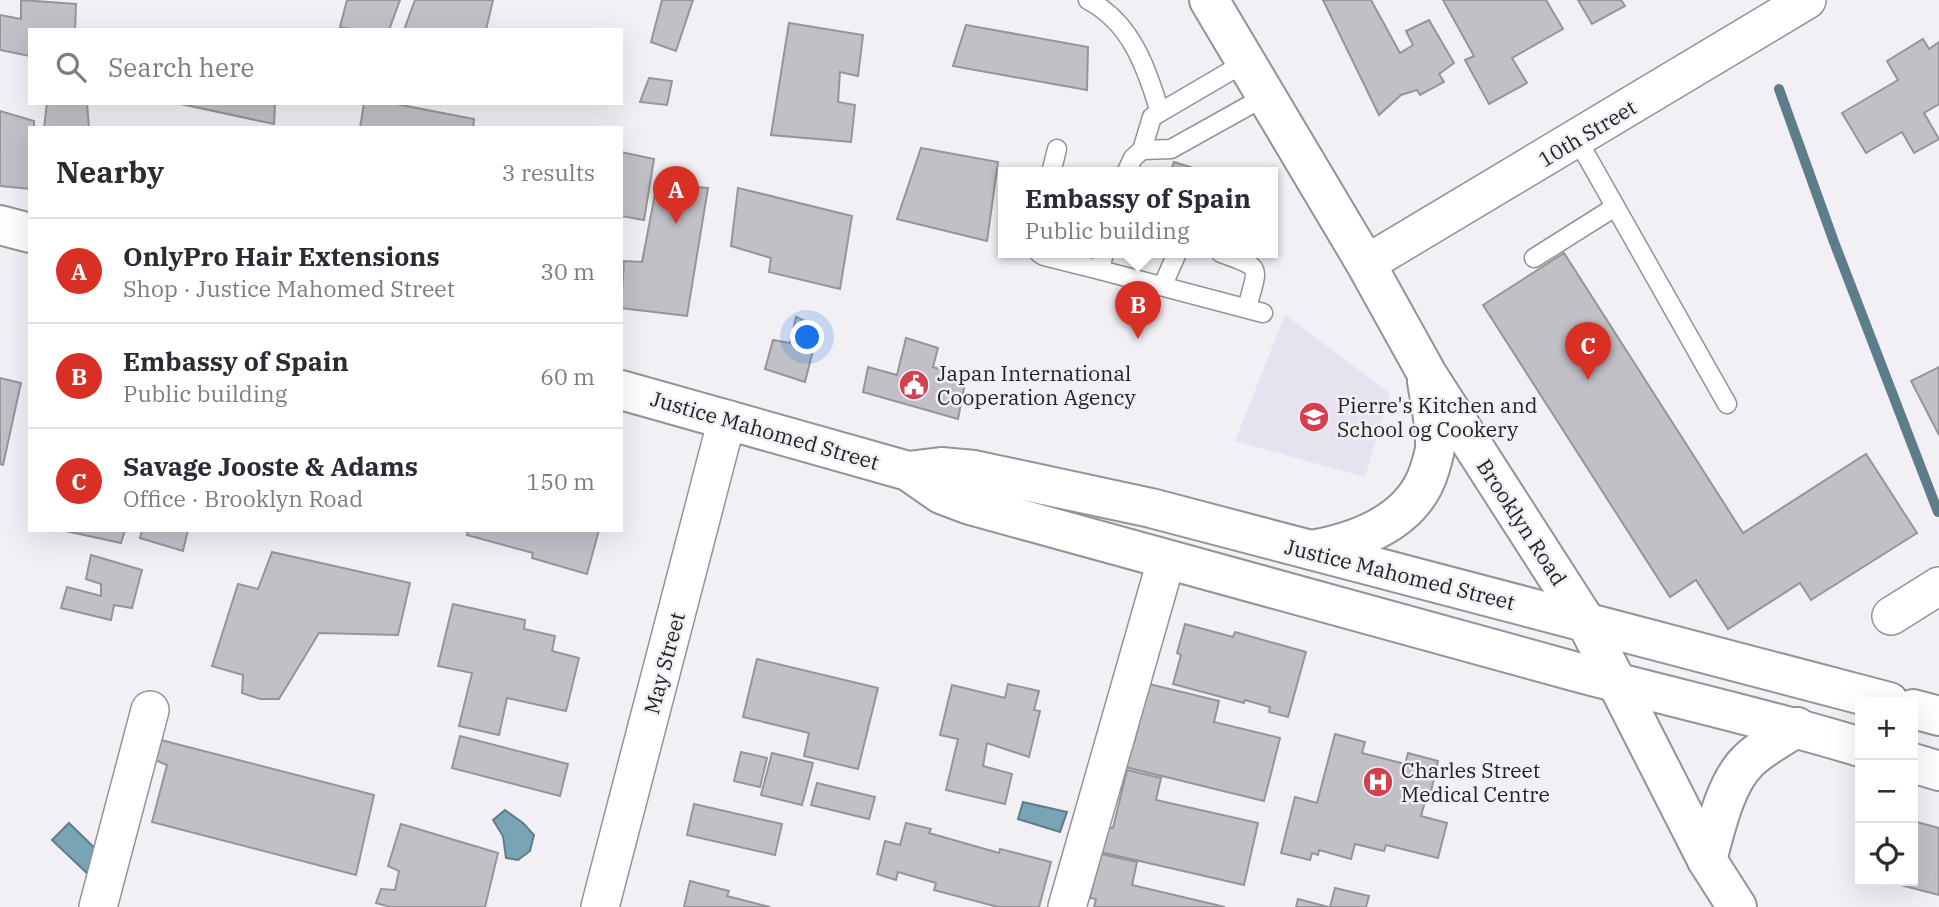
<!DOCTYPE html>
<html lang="en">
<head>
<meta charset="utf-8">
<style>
  :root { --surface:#fff; --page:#f7f7f7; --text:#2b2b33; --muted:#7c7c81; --line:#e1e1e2; --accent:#d93025 }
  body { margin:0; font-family:"IBM Plex Serif",serif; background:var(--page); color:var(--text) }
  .controls { position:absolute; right:21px; bottom:21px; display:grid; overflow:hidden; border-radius:0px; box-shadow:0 7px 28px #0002 }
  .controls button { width:63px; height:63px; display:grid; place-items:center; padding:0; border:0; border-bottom:2px solid var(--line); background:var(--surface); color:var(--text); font:35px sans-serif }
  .you { position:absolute; left:808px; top:338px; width:24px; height:24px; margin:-18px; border:5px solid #fff; border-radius:50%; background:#1a73e8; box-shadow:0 0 0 10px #1a73e833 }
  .badge { display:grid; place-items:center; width:46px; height:46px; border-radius:50%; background:var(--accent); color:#fff; font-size:23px; font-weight:700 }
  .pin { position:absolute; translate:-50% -58px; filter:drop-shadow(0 2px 4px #0008) }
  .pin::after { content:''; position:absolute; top:37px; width:24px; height:21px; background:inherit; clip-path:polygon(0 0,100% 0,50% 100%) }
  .popup { position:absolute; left:998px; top:167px; width:280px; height:91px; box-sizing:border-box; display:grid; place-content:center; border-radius:0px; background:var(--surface); filter:drop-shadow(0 2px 5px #0005); font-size:23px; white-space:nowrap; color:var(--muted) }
  .popup b { font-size:26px; color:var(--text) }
  .popup::after { content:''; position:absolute; left:50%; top:100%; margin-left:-14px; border:14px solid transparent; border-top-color:var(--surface) }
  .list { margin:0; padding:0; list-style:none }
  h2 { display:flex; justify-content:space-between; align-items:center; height:91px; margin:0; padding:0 28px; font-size:30px }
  h2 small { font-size:23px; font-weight:400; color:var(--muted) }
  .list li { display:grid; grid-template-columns:46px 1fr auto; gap:21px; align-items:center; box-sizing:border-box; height:105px; padding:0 28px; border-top:2px solid var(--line) }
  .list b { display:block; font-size:26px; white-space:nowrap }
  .list p { margin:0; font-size:23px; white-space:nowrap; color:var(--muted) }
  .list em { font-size:23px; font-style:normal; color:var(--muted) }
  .icon { flex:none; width:38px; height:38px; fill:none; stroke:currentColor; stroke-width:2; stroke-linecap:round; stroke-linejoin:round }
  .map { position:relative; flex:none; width:1939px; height:907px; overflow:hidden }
  .search { position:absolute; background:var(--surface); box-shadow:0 7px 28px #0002; left:28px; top:28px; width:595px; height:77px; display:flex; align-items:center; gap:18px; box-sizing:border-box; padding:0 24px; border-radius:0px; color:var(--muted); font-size:26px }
  .panel { position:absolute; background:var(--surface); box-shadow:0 7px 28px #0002; left:28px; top:126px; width:595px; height:406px; border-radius:0px }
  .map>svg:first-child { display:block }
</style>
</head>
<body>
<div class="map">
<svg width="1939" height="907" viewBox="0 0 1939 907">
  <rect width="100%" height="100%" fill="#f2eff5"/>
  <path fill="#e7e2ef" d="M1285 315 1390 393 1365 477 1235 441Z"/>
  <g fill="#78a4b5" stroke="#5e7d8a" stroke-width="2">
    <path d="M1023 802 1067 812 1060 832 1018 819Z"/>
    <path d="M505 810 523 823 534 835 530 851 518 860 506 858 503 836 493 820Z"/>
    <path d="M69 823 106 859 90 876 52 840Z"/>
  </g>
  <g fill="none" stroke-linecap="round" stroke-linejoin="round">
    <path stroke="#5e7d8a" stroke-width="10" d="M1779 89 1834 242 1938 512"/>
  </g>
  <g fill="#c0c0c6" stroke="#95959a" stroke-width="2">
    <path d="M21 0 76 4 75 30H30V56L0 50V15L21 19Z"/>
    <path d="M347 0H400L389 30H354L340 27Z"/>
    <path d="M415 0H493L486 30H404Z"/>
    <path d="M662 0H693L676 51 651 42Z"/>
    <path d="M1323 0H1371L1400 53 1413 45 1406 31 1429 20 1454 63 1439 74 1444 82 1420 95 1417 90 1401 95 1379 115Z"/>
    <path d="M1443 0H1546L1563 29 1512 58 1527 83 1489 104 1465 60 1474 56Z"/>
    <path d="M1578 0H1621L1625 6 1592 24Z"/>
    <path d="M789 23 863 35 858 76 840 72 838 102 855 105 851 142 771 135Z"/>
    <path d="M966 25 1088 47 1087 90 953 66Z"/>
    <path d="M1923 39 1929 49 1939 42V104L1924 113 1939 139 1914 153 1902 132 1866 153 1842 113 1898 80 1887 61Z"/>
    <path d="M649 78 672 81 667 105 640 102Z"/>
    <path d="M47 103H87L89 128H44Z"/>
    <path d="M176 103H275L274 124Z"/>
    <path d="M364 103H391L474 119 473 128H360Z"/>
    <path d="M0 111 34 121V128H30V189L0 186Z"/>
    <path d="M921 148 998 162 987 241 897 219Z"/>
    <path d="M621 152 654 159 644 220 621 216Z"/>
    <path d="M1174 162 1209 173H1170Z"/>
    <path d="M657 184 708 188 687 316 621 308 624 261 642 262Z"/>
    <path d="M738 188 852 216 840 289 769 272 771 258 731 246Z"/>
    <path d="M1564 253 1743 533 1866 454 1917 533 1811 600 1800 583 1728 629 1696 580 1670 597 1483 305Z"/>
    <path d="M796 317 819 327 805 382 765 369 773 340 790 343Z"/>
    <path d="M906 338 938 348 933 367 966 378 958 419 863 392 868 367 897 375Z"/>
    <path d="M1939 367V435L1911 381Z"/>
    <path d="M0 378 21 383 3 465 0 464Z"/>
    <path d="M61 530H125L121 543Z"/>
    <path d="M142 530H188L183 551 140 538Z"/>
    <path d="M468 530H599L587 574 532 558 533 553 467 535Z"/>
    <path d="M272 552 410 583 398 635 319 633 279 699H260L242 693 243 675 212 666 238 584 258 589Z"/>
    <path d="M91 555 142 570 132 608 114 605 111 620 61 608 67 587 101 596V584L86 579Z"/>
    <path d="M453 604 525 620 524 629 555 636 552 651 579 658 566 711 507 698 499 735 459 726 472 673 438 666Z"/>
    <path d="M1185 624 1233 637 1235 632 1306 652 1288 717 1269 712 1270 707 1245 700 1244 703 1173 684 1181 655 1177 653Z"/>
    <path d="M757 659 878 688 858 769 804 756 809 733 743 717Z"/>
    <path d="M1008 684 1039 691 1034 710 1040 711 1029 757 987 743 983 766 1012 774 1005 804 946 790 958 739 940 735 952 685 1005 698Z"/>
    <path d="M1149 684 1219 701 1214 722 1280 738 1264 801 1117 765 1123 740 1134 743Z"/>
    <path d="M1335 734 1365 742 1362 753 1405 764 1408 753 1438 761 1429 800 1426 798 1421 816 1447 823 1438 858 1386 845 1384 851 1355 844 1351 859 1319 850 1318 855 1312 853 1310 860 1281 853 1295 797 1317 803Z"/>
    <path d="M460 736 568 764 560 796 452 768Z"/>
    <path d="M161 740 374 795 356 875 152 822 167 765 155 760Z"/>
    <path d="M741 752 767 758 760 787 734 781Z"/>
    <path d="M772 753 813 763 802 805 761 795Z"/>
    <path d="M1127 770 1161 778 1156 800 1258 823 1244 885 1096 851 1102 826 1113 828Z"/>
    <path d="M817 783 875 797 869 819 811 805Z"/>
    <path d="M694 804 782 824 775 855 687 835Z"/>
    <path d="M1913 821 1939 828V895L1885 881H1913Z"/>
    <path d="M906 823 931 829 929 833 999 853 1000 849 1051 862 1039 907H998L934 890 936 883 898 872 896 880 877 874 885 841 900 845Z"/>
    <path d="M401 824 498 853 485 907H391L376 903 381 889 395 890 399 871 388 866Z"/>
    <path d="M1101 854 1137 862 1132 885 1225 907H1094L1096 899 1090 898Z"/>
    <path d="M690 881 729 891 727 896 770 907H684Z"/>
    <path d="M1335 888 1369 896 1366 907H1330Z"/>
    <path d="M1298 899 1317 904 1329 907H1296Z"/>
  </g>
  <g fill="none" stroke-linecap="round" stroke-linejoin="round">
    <g stroke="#959298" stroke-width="21">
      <g id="service">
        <path d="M1088 0C1132 23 1146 68 1160 112"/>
        <path d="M1577 139 1727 404"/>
        <path d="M1142 150 1171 149 1266 96"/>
        <path d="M1051 173 1057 149"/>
        <path d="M1126 173 1133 158 1142 150 1152 117 1246 62"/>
        <path d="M1039 253 1044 256 1100 270 1104 253"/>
        <path d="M1221 253C1264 268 1258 266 1247 308"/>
        <path d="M1534 258 1615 207"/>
        <path d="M1100 270 1263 313"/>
        <path d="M1163 285 1177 253"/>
      </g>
    </g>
    <g stroke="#959298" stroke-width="40">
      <g id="minor">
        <path d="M1366 264 1807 0"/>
        <path d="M1891 616 1939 586"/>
        <path d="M98 907 150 710"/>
        <path d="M600 907 727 419"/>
        <path d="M1067 907 1166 561"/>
      </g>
    </g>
    <g stroke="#959298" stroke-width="42">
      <g id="secondary">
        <path d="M1209 0 1366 264 1427 374 1586 622 1707 860 1737 907"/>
        <path d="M0 225 30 233"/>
        <path d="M621 390 908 471 941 494 970 505C1171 562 1372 617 1573 671 1669 697 1766 718 1860 747"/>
        <path d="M908 471 941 467 974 470 1151 508 1889 702"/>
        <path d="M1312 550C1361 541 1415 521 1430 468 1432 461 1435 453 1435 446 1436 425 1430 402 1427 381"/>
        <path d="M1913 709 1939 716"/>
        <path d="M1913 763 1939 771"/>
        <path d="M1707 860C1715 831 1725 783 1748 761 1762 747 1781 738 1797 727"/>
      </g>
    </g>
    <use href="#service" stroke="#fff" stroke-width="18"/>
    <use href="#minor" stroke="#fff" stroke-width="37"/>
    <use href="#secondary" stroke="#fff" stroke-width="38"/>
  </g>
  <defs>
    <g id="civic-disc" transform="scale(1.575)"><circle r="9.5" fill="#d14151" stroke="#f2eff5"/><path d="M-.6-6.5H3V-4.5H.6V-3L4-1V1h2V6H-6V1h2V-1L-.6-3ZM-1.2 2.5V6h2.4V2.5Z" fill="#fff"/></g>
    <g id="school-disc" transform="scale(1.575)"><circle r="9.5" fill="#d14151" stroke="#f2eff5"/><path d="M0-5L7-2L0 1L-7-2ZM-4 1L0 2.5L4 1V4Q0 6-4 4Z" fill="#fff"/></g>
    <g id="hospital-disc" transform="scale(1.575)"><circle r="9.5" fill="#d14151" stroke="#f2eff5"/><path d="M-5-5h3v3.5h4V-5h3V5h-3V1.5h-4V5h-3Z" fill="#fff"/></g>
  </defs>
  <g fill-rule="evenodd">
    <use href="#civic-disc" x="914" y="385"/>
    <use href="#school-disc" x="1314" y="417"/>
    <use href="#hospital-disc" x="1378" y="782"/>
  </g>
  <g text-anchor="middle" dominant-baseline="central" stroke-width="5" stroke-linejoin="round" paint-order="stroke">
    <g font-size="21" fill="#232224" stroke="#f2eff5">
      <text transform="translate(1587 133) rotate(-31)">10th Street</text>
      <text transform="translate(765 430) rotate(16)">Justice Mahomed Street</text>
      <text transform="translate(1522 522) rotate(57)">Brooklyn Road</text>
      <text transform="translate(1400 574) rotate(14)">Justice Mahomed Street</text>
      <text transform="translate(664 663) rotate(-75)">May Street</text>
    </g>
    <g font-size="21" fill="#232224" stroke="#f2eff5" text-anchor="start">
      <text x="937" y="373">Japan International<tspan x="937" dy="24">Cooperation Agency</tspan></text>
      <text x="1337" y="405">Pierre's Kitchen and<tspan x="1337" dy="24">School og Cookery</tspan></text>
      <text x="1401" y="770">Charles Street<tspan x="1401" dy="24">Medical Centre</tspan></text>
    </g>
  </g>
</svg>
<div class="controls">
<button>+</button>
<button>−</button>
<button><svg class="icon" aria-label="locate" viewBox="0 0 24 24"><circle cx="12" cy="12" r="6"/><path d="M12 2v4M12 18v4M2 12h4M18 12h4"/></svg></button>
</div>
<div class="you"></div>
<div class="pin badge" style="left:676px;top:224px">A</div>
<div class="pin badge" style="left:1138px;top:339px">B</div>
<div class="popup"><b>Embassy of Spain</b>Public building</div>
<div class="pin badge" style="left:1588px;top:380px">C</div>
<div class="search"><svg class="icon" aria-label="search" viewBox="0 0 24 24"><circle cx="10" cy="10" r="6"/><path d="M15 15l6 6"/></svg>Search here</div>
<section class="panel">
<h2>Nearby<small>3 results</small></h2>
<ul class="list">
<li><span class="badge">A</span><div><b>OnlyPro Hair Extensions</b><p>Shop · Justice Mahomed Street</p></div><em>30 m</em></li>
<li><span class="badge">B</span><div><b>Embassy of Spain</b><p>Public building</p></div><em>60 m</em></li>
<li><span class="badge">C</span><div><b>Savage Jooste &amp; Adams</b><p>Office · Brooklyn Road</p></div><em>150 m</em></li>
</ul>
</section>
</div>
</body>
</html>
